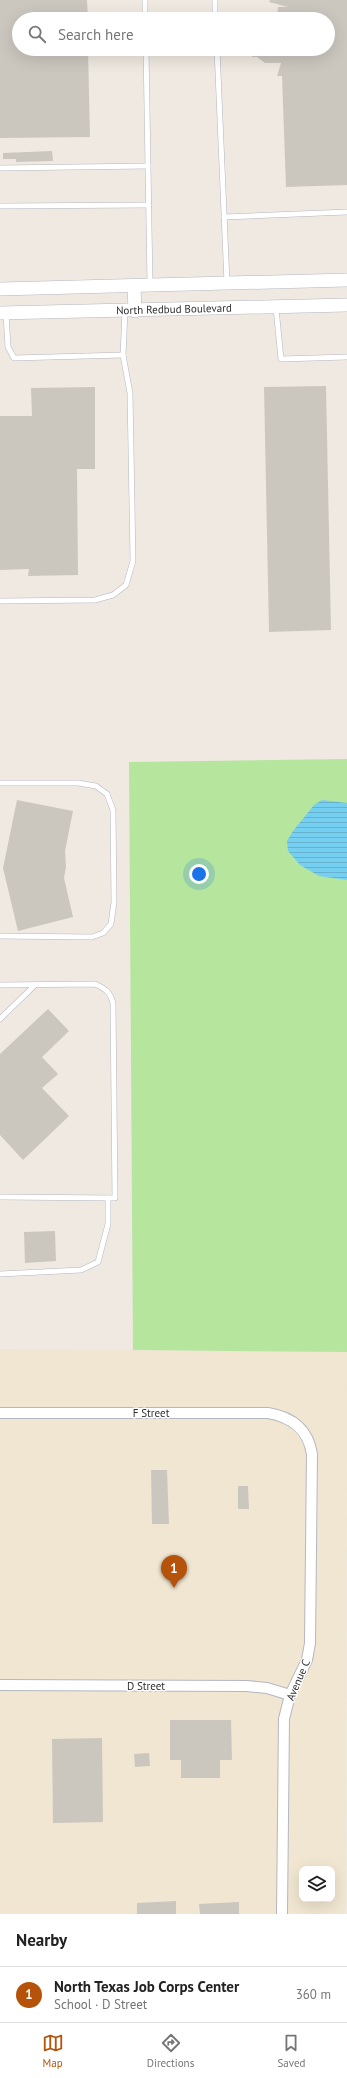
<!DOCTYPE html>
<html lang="en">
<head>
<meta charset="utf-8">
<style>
  :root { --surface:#fff; --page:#f2f2f2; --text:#222; --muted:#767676; --line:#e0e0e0; --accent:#b45309 }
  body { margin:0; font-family:"PT Sans",sans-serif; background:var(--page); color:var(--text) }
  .controls { position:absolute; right:12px; bottom:12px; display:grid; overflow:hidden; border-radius:8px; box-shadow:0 4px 16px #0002 }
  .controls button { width:36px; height:36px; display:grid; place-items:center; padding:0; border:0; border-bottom:1px solid var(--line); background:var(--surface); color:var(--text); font:20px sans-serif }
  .you { position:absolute; left:199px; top:874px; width:14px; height:14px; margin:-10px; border:3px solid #fff; border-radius:50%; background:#1a73e8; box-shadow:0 0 0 6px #1a73e833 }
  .badge { display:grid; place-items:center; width:26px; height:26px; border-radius:50%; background:var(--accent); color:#fff; font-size:13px; font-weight:700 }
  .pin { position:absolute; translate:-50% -33px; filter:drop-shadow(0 1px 2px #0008) }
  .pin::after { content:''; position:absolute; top:21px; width:14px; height:12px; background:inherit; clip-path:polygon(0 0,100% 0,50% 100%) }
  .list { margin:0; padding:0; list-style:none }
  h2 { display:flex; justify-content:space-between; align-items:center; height:52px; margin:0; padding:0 16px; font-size:17px }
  h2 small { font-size:13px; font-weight:400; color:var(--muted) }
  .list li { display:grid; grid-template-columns:26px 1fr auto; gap:12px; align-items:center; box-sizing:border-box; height:56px; padding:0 16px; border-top:1px solid var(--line) }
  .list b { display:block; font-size:15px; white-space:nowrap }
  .list p { margin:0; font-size:13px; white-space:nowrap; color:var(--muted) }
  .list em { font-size:13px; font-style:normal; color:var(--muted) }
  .icon { flex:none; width:22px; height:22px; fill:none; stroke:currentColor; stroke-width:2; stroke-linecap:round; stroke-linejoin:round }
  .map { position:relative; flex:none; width:347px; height:1914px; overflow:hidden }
  .search { position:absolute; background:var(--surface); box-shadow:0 4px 16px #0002; left:12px; right:12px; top:12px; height:44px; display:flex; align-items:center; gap:10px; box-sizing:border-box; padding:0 14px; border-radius:22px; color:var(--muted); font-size:15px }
  .sheet { height:108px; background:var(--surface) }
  nav { display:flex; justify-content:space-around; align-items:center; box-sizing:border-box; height:56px; border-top:1px solid var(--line); background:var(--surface); font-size:11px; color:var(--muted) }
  nav a { display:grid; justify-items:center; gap:2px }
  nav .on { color:var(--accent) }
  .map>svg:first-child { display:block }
</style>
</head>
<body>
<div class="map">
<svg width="347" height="1914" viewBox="0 0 347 1914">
  <defs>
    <pattern id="water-rules" width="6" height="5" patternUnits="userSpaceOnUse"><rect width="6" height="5" fill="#75cff0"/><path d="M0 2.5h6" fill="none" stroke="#66b2ce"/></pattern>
  </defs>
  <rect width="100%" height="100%" fill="#efe9e1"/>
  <path fill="#f0e6d1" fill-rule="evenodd" d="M0 1349 347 1352 346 1914H0ZM302 1869H332V1899H302Z"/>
  <path fill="#b6e59e" d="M347 759V1352L133 1350 129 762Z"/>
  <path fill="url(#water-rules)" d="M322 800 347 803V880L319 876 300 865 288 851 287 841 293 831 314 805Z"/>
  <g fill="#cbc7bf">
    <path d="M0 0H87L88 19H19V49H88L90 137 0 138Z"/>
    <path d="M270 0H347V185L286 187 282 76H277L281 63H265L257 57H252L253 54 258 56V49H328V19H277L278 7H288L269 2Z"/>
    <path d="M52 151 53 161 16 162V159H3V153Z"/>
    <path d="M326 386 331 630 269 632 264 387Z"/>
    <path d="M95 387V469H77L78 575 28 576 29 569 0 570V416H32L31 388Z"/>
    <path d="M17 800 73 811 65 851 66 867 64 878 73 917 18 931 3 868Z"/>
    <path d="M48 1009 69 1031 42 1057 58 1074 42 1088 69 1116 23 1160 0 1135V1054Z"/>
    <path d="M55 1231 56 1261 25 1263 24 1232Z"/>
    <path d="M151 1470H167L169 1524H152Z"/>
    <path d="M238 1486H248L249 1509H238Z"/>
    <path d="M170 1720H231L232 1760H220V1778H181V1760H170Z"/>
    <path d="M102 1738 103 1822 53 1823 52 1739Z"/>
    <path d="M149 1753 150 1766 135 1767 134 1754Z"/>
    <path d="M176 1901V1914H137V1903Z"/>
    <path d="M239 1902V1914H200L199 1904Z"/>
  </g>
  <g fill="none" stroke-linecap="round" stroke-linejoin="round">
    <g stroke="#b4b7c1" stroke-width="6">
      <g id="service">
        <path d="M145 0V19"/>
        <path d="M215 0V19"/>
        <path d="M146 49 150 284"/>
        <path d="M217 49 227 283"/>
        <path d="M0 168 148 166"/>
        <path d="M0 206 149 205"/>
        <path d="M224 217 347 212"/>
        <path d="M276 308 281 359 347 357"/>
        <path d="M6 314 8 347 14 358 123 355"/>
        <path d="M0 601 95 600 113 595 126 585 133 561 130 393 123 355 125 311"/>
        <path d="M0 783H78L96 786 107 794 113 810 114 902 111 924 103 933 92 937 0 936"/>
        <path d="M0 985 95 984C106 989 110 992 113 1003L115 1198 0 1197"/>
        <path d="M0 1019 35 985"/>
        <path d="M0 1274 81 1270 98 1262 108 1224V1198"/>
      </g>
    </g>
    <g stroke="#b4b7c1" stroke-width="12">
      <g id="minor">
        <path d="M0 1413H268C292 1417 308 1429 312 1454L310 1643 307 1660 290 1695 284 1719 282 1914"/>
        <path d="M0 1685 247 1686 267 1688 290 1695"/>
      </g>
    </g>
    <g stroke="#b4b7c1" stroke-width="14">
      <g id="tertiary">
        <path d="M134 286 135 311"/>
        <path d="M0 289 347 280"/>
        <path id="s1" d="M0 313 347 305"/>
      </g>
    </g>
    <use href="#service" stroke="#fff" stroke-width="5"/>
    <use href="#minor" stroke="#fff" stroke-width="10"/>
    <use href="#tertiary" stroke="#fff" stroke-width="13"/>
  </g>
  <g text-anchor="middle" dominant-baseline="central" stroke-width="3" stroke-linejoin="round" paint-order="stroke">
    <g font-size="11" fill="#2e2e2e" stroke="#fff">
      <text stroke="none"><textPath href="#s1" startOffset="174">North Redbud Boulevard</textPath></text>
      <text x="151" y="1413">F Street</text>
      <text transform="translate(298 1680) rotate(-67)">Avenue C</text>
      <text x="146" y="1686">D Street</text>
    </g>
  </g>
</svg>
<div class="controls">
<button><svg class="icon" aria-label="layers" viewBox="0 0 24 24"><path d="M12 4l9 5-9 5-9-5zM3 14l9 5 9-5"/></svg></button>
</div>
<div class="you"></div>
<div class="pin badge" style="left:174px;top:1588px">1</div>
<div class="search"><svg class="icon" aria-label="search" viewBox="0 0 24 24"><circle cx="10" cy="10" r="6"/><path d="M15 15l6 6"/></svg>Search here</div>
</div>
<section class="sheet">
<h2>Nearby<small></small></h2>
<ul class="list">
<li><span class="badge">1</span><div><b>North Texas Job Corps Center</b><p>School · D Street</p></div><em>360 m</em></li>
</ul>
</section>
<nav>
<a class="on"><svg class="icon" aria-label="map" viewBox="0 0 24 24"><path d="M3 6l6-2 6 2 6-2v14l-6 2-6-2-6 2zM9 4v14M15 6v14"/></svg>Map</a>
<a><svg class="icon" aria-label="directions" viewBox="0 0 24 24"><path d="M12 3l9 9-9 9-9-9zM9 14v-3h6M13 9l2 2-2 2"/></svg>Directions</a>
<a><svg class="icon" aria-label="saved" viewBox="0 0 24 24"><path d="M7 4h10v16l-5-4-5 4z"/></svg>Saved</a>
</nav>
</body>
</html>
